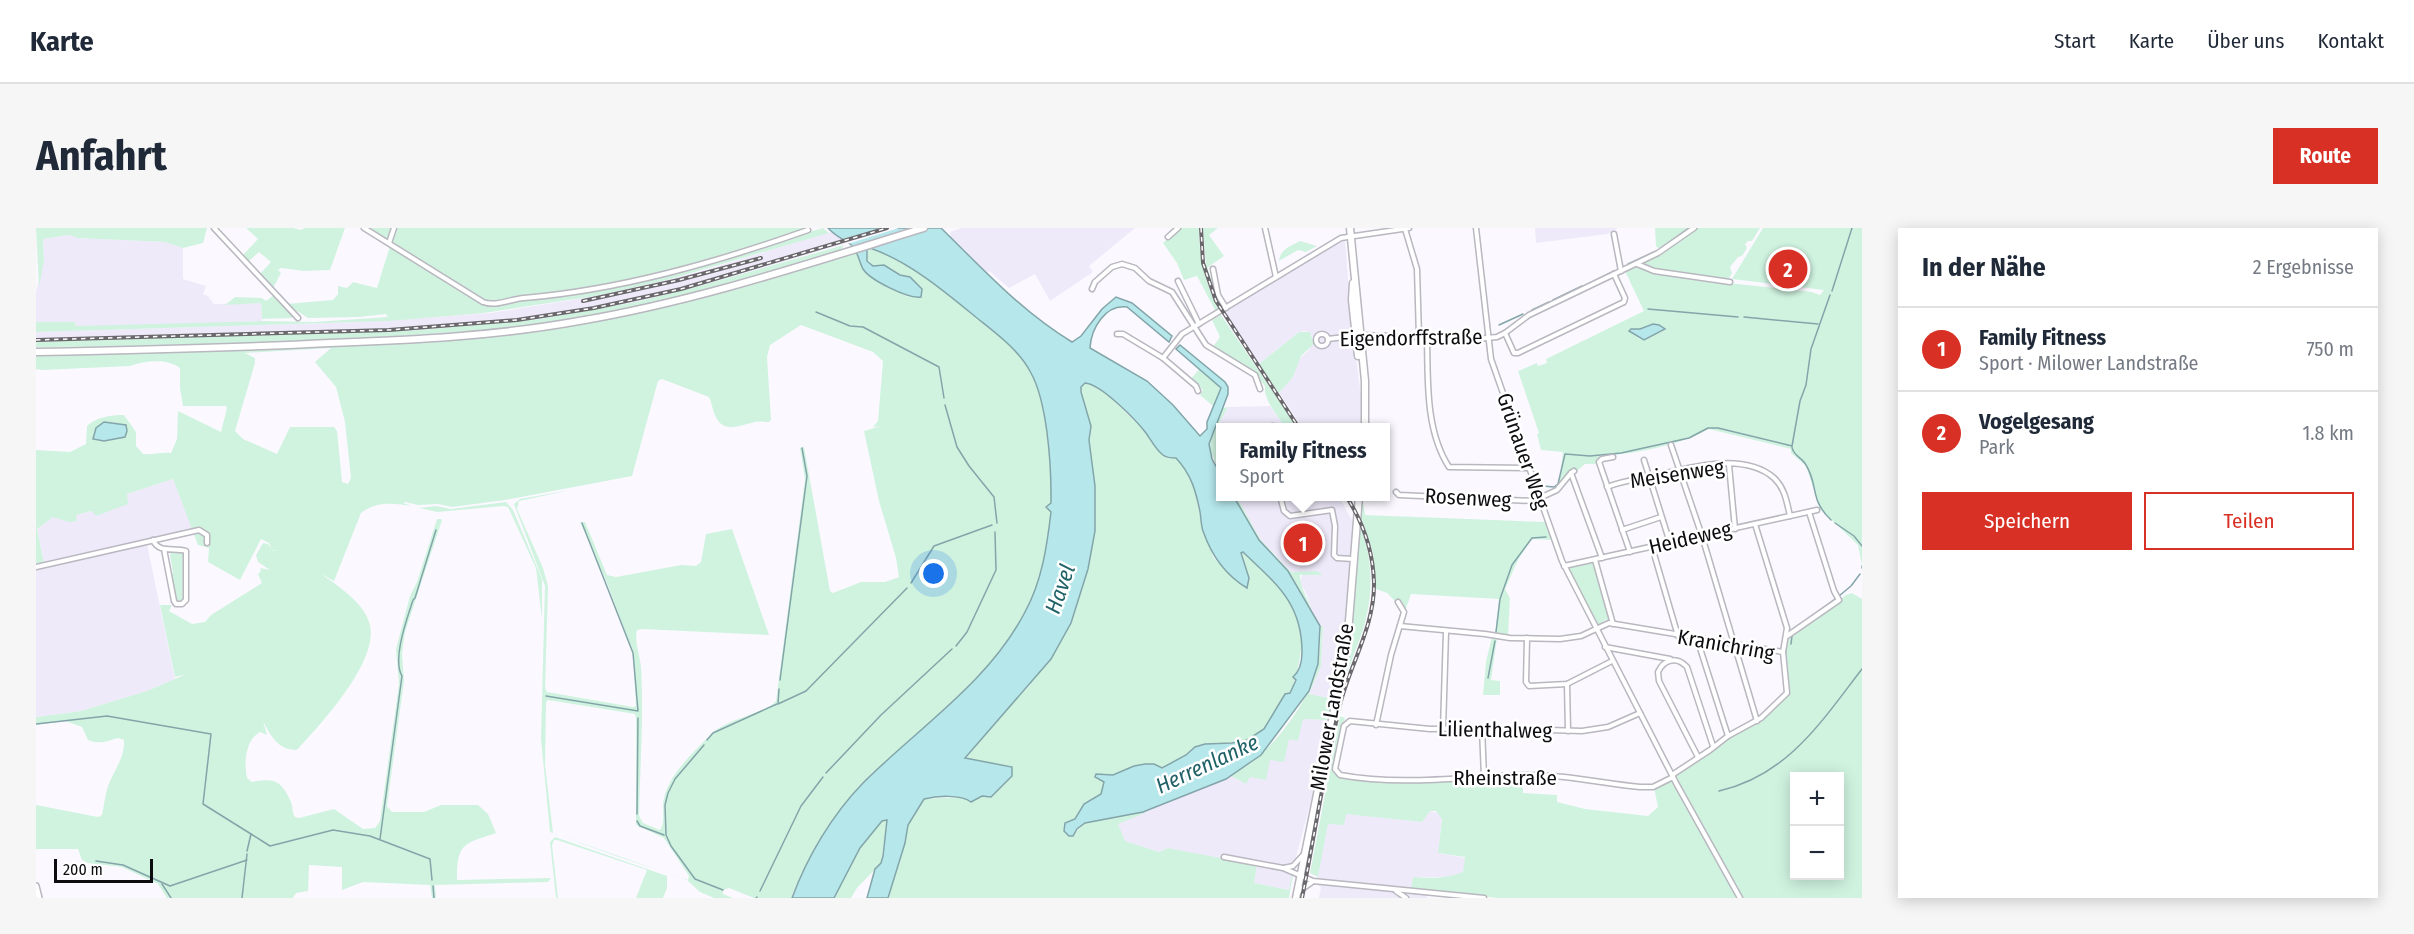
<!DOCTYPE html>
<html lang="de">
<head>
<meta charset="utf-8">
<style>
  :root { --surface:#fff; --page:#f6f6f7; --text:#1f2937; --muted:#747a83; --line:#e0e1e3; --accent:#d93025 }
  body { margin:0; font-family:"Fira Sans Condensed",sans-serif; background:var(--page); color:var(--text) }
  .controls { position:absolute; right:18px; bottom:18px; display:grid; overflow:hidden; border-radius:0px; box-shadow:0 3px 15px #0003 }
  .controls button { width:54px; height:54px; display:grid; place-items:center; padding:0; border:0; border-bottom:2px solid var(--line); background:var(--surface); color:var(--text); font:30px sans-serif }
  .scale { position:absolute; left:18px; bottom:15px; width:99px; box-sizing:border-box; padding-left:6px; border:3px solid #0d0c0f; border-top:0; font-size:16px; line-height:21px; white-space:nowrap; color:#0d0c0f; -webkit-text-stroke:4px #fff; paint-order:stroke }
  .you { position:absolute; left:898px; top:346px; width:21px; height:21px; margin:-15px; border:4px solid #fff; border-radius:50%; background:#1a73e8; box-shadow:0 0 0 9px #1a73e833 }
  .badge { display:grid; place-items:center; width:39px; height:39px; border-radius:50%; background:var(--accent); color:#fff; font-size:20px; font-weight:700 }
  .pin { position:absolute; translate:-50% -50%; border:3px solid #fff; box-shadow:0 2px 6px #0006 }
  .popup { position:absolute; left:1180px; top:195px; width:174px; height:78px; box-sizing:border-box; display:grid; place-content:center; border-radius:0px; background:var(--surface); filter:drop-shadow(0 2px 4px #0005); font-size:20px; white-space:nowrap; color:var(--muted) }
  .popup b { font-size:22px; color:var(--text) }
  .popup::after { content:''; position:absolute; left:50%; top:100%; margin-left:-12px; border:12px solid transparent; border-top-color:var(--surface) }
  .list { margin:0; padding:0; list-style:none }
  h2 { display:flex; justify-content:space-between; align-items:center; height:78px; margin:0; padding:0 24px; font-size:26px }
  h2 small { font-size:20px; font-weight:400; color:var(--muted) }
  .list li { display:grid; grid-template-columns:39px 1fr auto; gap:18px; align-items:center; box-sizing:border-box; height:84px; padding:0 24px; border-top:2px solid var(--line) }
  .list b { display:block; font-size:22px; white-space:nowrap }
  .list p { margin:0; font-size:20px; white-space:nowrap; color:var(--muted) }
  .list em { font-size:20px; font-style:normal; color:var(--muted) }
  .actions { display:flex; gap:12px; padding:18px 24px }
  .actions a { flex:1; padding:14px 0; border:2px solid var(--accent); border-radius:0px; text-align:center; font-size:21px; color:var(--accent) }
  .actions .main { background:var(--accent); color:#fff }
  .map { position:relative; flex:none; width:1826px; height:670px; overflow:hidden; border-radius:0px }
  header { display:flex; align-items:center; gap:36px; box-sizing:border-box; height:84px; padding:0 30px; background:var(--surface); border-bottom:2px solid var(--line) }
  header strong { font-size:28px }
  nav { display:flex; gap:33px; margin-inline-start:auto; font-size:21px }
  .intro { display:flex; align-items:center; justify-content:space-between; box-sizing:border-box; height:144px; padding:0 36px }
  h1 { margin:0; font-size:42px }
  .button { padding:15px 27px; border-radius:0px; background:var(--accent); color:#fff; font-size:21px; font-weight:700 }
  main { display:flex; gap:36px; padding:0 36px }
  aside { flex:1; background:var(--surface); border-radius:0px; box-shadow:0 3px 15px #0003 }
  .map>svg:first-child { display:block }
</style>
</head>
<body>
<header>
<strong>Karte</strong>
<nav><a>Start</a><a>Karte</a><a>Über uns</a><a>Kontakt</a></nav>
</header>
<div class="intro"><h1>Anfahrt</h1><a class="button">Route</a></div>
<main>
<div class="map">
<svg width="1826" height="670" viewBox="0 0 1826 670">
  <rect width="100%" height="100%" fill="#fbf9ff"/>
  <g fill="#efeafa">
    <path d="M925 0H1099L1053 38 1057 44 1014 73 999 46 973 60 953 43 951 45 915 10 914 4Z"/>
    <path d="M1499 0H1582L1572 6 1500 15Z"/>
    <path d="M795 4 810 15 660 59 600 74 504 91 385 102 0 114V104L324 94 455 85 536 72 662 44Z"/>
    <path d="M33 7 42 10 129 14 140 17 147 20V51L170 58 167 66 172 68 178 76 225 75 226 93 92 98H40L39 94H0V63L8 33 7 11Z"/>
    <path d="M1309 11 1316 101 1326 174 1325 199H1266L1243 165 1257 149 1262 132 1273 122 1276 108 1270 103 1263 104 1223 136 1188 84Z"/>
    <path d="M1234 178 1249 199 1184 200V226L1180 224V201L1192 179Z"/>
    <path d="M137 251 158 304 111 316 139 451 111 463 45 483 0 489V337L8 335 1 301 17 289 40 287 56 283 91 266Z"/>
    <path d="M1201 269H1303L1317 294 1308 421 1297 471 1273 466 1285 438 1287 398H1284L1278 391 1271 367 1264 355 1266 347H1287L1255 344 1224 311Z"/>
    <path d="M1267 491 1292 492 1280 554 1259 633 1246 638 1202 629 1194 633 1132 620 1123 624 1089 613 1081 596 1195 548 1210 556 1211 551 1253 511Z"/>
    <path d="M1394 583 1403 585 1406 591 1402 625 1430 630 1427 645 1416 649H1377L1375 660 1405 664V667L1391 666V670H1283L1285 659 1280 656 1292 595 1310 585 1386 594Z"/>
    <path d="M1221 637 1256 645 1253 662 1218 655Z"/>
  </g>
  <g fill="#d0f3e0" fill-rule="evenodd">
    <path d="M0 0H171L167 15 147 20 129 14 42 10 33 7 7 11 8 33 3 59Z"/>
    <path d="M210 0H257L265 2 268 0H309L294 42 268 43 245 40 242 42 245 45 237 60 224 46 235 34 223 24 212 34 206 28 222 11Z"/>
    <path d="M331 0H768L769 5 787 0 793 5 631 52 559 68 448 85 353 93 0 104V94H39L40 98 226 93 278 94 352 89 350 86 323 89 272 90 250 76 297 72 302 66V58L311 60 317 54 341 60 354 18 451 78 485 72 506 71 557 62 556 59 507 68 452 74Z"/>
    <path d="M1143 0H1163C1163 30 1169 55 1183 82L1180 84 1161 48 1148 52 1141 35 1127 15Z"/>
    <path d="M1167 0H1182L1173 7 1188 28 1171 40 1187 78 1186 80 1170 39Z"/>
    <path d="M1619 0H1656L1623 21 1620 18Z"/>
    <path d="M1661 0H1724L1716 13H1712L1709 16 1711 20 1706 28 1702 29 1694 39 1696 45 1692 52 1616 41 1608 37 1609 34 1644 14Z"/>
    <path d="M1727 0H1826V337L1822 317 1784 281 1770 238 1755 225V221L1673 201C1641 218 1603 225 1567 228L1559 236H1549L1539 245 1538 240 1526 257 1523 255 1527 224 1505 222 1501 206 1503 205 1482 143 1501 135 1502 138 1511 135 1510 131 1608 83 1589 43 1596 39 1692 55 1776 64 1784 67 1788 62 1696 51ZM1617 96 1623 97 1628 101 1625 104 1604 111 1593 103 1594 101H1604Z"/>
    <path d="M1264 13 1281 18 1270 24 1262 22 1243 33C1244 21 1255 18 1264 13Z"/>
    <path d="M808 17 805 22C711 51 618 79 520 93 450 104 379 107 308 111 205 116 103 119 0 119V114L385 102 504 91 600 74 660 59Z"/>
    <path d="M836 20C849 27 863 33 876 41 907 60 980 114 996 146 1012 178 1015 236 1016 272L1014 277 1010 279 1015 284C1011 318 1006 353 989 384 953 455 882 500 827 555 796 587 771 629 755 670H718L693 660 687 662V666L697 670H678L664 664 651 652 514 604 505 511 509 358 478 276 484 271 540 261 483 273 481 281 507 340 512 358 509 460 511 464 597 479 600 478 597 425 571 355 544 294H549L571 347 580 349 645 337 660 338 665 334 670 306 696 301 733 407 606 401 601 402C598 412 604 428 605 439 608 488 604 538 603 588L607 595 624 602C630 593 625 580 628 570 634 545 657 525 674 507 689 491 730 485 740 473L769 251 764 220 768 219 794 363 797 365 825 354H849L863 349 860 330 843 273 828 203 845 198 837 199 842 193 847 133 837 124 765 97 734 117 731 129 735 192 733 194C729 194 723 193 719 194 704 197 687 207 679 187 676 181 676 175 673 169L626 151 622 153 596 248 469 272 416 279 402 276 382 277 369 274 367 275 376 278C358 275 340 273 325 285L298 353 285 346C301 357 327 374 333 394 346 430 286 495 263 520L260 522C242 522 234 507 227 493L231 507 224 504C209 512 208 536 211 550L216 554C238 550 245 552 255 574 257 580 256 584 259 589L263 590 298 581 327 601 339 600 344 593 363 456 360 421 374 368 381 354 401 291H405L406 292 369 404 366 426 368 453 351 578 356 584H388L405 577H442L452 586 460 605C427 616 421 615 421 652L515 650 512 654 399 657 400 670H396L394 657 327 654 306 662V639L273 637 272 663 260 665 257 670H131L122 656 86 639 52 635 46 632 42 621H0V577L62 589 66 587C68 578 69 567 72 558 78 542 89 530 88 512L82 510C71 513 64 517 52 512L46 499 29 493 0 497V489L45 483 111 463 148 447 139 449 124 377H136L133 383 156 396 169 394 175 387 226 355 222 346 225 343 224 340 234 342 222 334 220 327 227 315 232 316 237 323H240L236 322 233 315 225 311 204 352 172 334 173 320 162 317 137 251 91 266 92 276 60 288 56 283 40 287 41 293 33 294 17 289 1 301 8 335 0 337V222L34 224 50 216 51 198C60 189 75 187 88 187L100 204V218L107 226C116 227 125 224 135 225L141 211 142 183 185 204 191 180 190 178H147L144 160V140C130 130 110 133 94 138L6 142 0 141V127L150 124 270 119 546 95 820 25 835 48 872 69 884 58 854 40 837 38 830 29 832 25 831 21ZM295 120 279 134 300 159 309 194 315 250 312 256 306 254 301 203 298 199H254L241 226 207 211 199 203 219 135V130L209 125ZM70 194 89 197 91 203 89 209 68 213 57 210 60 200ZM512 472 599 486 600 490V597L628 610 653 648 652 652 580 628 517 605 509 537 510 474Z"/>
    <path d="M238 67 256 86V90L226 91 225 75 189 77 199 69 226 70 230 73Z"/>
    <path d="M1185 87 1261 199H1249C1242 188 1227 172 1229 158L1220 147 1200 134V132L1176 120 1184 109 1176 92Z"/>
    <path d="M1263 104H1274L1278 116 1265 128 1257 149 1243 165 1223 136Z"/>
    <path d="M1163 141 1185 160 1172 190 1177 178 1164 167 1167 162 1155 151Z"/>
    <path d="M1049 155 1055 156 1076 171 1109 203 1124 225 1140 230 1147 237 1158 257 1167 303 1178 330 1206 357 1213 350 1205 325 1207 324C1248 363 1278 384 1260 447 1258 454 1257 458 1254 465L1249 466 1228 501 1211 512 1196 515 1169 516 1159 519 1150 527 1126 540C1106 534 1102 539 1084 545 1077 548 1069 549 1061 551L1068 554 1065 566 1048 576 1039 591 1032 593 1038 606 1049 595 1109 583V585L1082 596 1089 613 1123 624 1132 620 1221 637 1218 655 1253 662 1256 645 1257 647 1253 670H852L869 616 872 597 888 571 924 569 935 574 946 568H952L976 545V539L929 531 974 478 994 457 1059 303V258L1053 212 1055 198 1045 164V159Z"/>
    <path d="M1192 179 1180 201V224L1184 226V245L1171 215 1187 180Z"/>
    <path d="M1198 269H1201L1224 311 1255 344 1281 343 1287 347H1264C1264 361 1273 371 1276 384L1252 343 1223 312Z"/>
    <path d="M1327 273 1329 287 1510 294 1516 312 1496 311 1482 332 1469 361 1474 370 1472 408 1459 406 1463 371 1375 366 1369 383 1351 365 1340 361 1337 325 1324 289Z"/>
    <path d="M470 274 477 282 506 351V391L500 340 472 279 467 278 401 284 383 280 400 278 415 281Z"/>
    <path d="M1323 295C1341 340 1337 382 1318 426 1315 434 1312 446 1306 451L1314 421Z"/>
    <path d="M136 324 147 325V371L143 375 139 372 135 347 137 345 134 327Z"/>
    <path d="M1557 334 1575 394H1572L1570 391 1563 397 1561 396 1532 340Z"/>
    <path d="M1816 365 1826 371V670H1706L1639 550 1642 545 1707 500 1726 492 1753 464 1749 425 1752 412 1810 367ZM1758 548H1804V648H1758Z"/>
    <path d="M1284 398H1287L1285 438 1273 466 1297 471 1292 492 1267 491 1262 513 1253 511 1248 534 1234 532 1230 552 1214 549 1210 556 1195 548C1205 541 1217 535 1226 526 1261 490 1288 450 1284 398Z"/>
    <path d="M1456 409 1461 410 1455 452 1464 453V467H1447L1450 434Z"/>
    <path d="M1304 488 1309 490 1298 540 1300 546 1303 548 1371 553 1487 549V565L1521 567V574L1549 581 1612 588 1622 579 1618 560 1634 553 1637 554 1701 670H1462L1375 660 1377 649C1395 650 1410 651 1427 644L1429 629 1402 625 1406 591 1400 583H1394L1386 594 1310 586 1308 597 1292 596 1282 649 1274 645Z"/>
    <path d="M851 592 845 635 821 660 815 670H798L824 620 846 593Z"/>
    <path d="M519 609 631 648V660L627 670H600L611 642 521 612H518L516 617 522 670H520L514 614Z"/>
  </g>
  <g fill="#b5e7eb" stroke="#83a5a9" stroke-width="1.5">
    <path d="M792 0H905C946 40 986 84 1036 114L1045 108 1066 81 1080 69 1096 75 1136 108 1133 114 1091 79C1069 76 1055 101 1054 120L1111 153 1137 177 1164 208 1171 201V194L1185 160 1140 121 1144 117 1189 154 1192 159V166L1173 216 1176 231 1184 245V268L1198 269 1223 312 1252 343 1284 398 1282 436 1273 463 1225 527 1190 551 1107 584 1049 595 1041 601 1037 608H1033L1028 603 1029 595 1039 591 1048 576 1065 566 1068 554 1059 549 1060 546 1077 547 1098 538 1109 536H1118L1126 540 1150 527 1159 519 1169 516 1196 515 1211 512 1228 501 1249 466 1254 465 1260 452 1257 449C1264 443 1266 433 1266 424 1266 374 1239 355 1207 324L1205 325 1213 350 1211 360C1189 347 1175 326 1167 303 1165 297 1165 290 1164 284 1160 263 1155 246 1140 230 1135 230 1131 230 1127 227 1120 222 1115 212 1110 205 1100 192 1065 156 1049 155L1045 159V164L1055 198 1053 212 1059 258V303L1052 341 1035 395 1015 431 929 530 976 539V548L955 569 946 568 935 574C925 566 900 568 888 571L872 597 869 615 852 670H831L839 641 845 635 847 628 851 592 846 593 824 620 798 670H756C771 629 796 587 827 555 882 500 952 455 989 384 1006 353 1011 318 1015 284L1010 279 1015 275V267C1015 234 1011 174 995 145 983 122 961 106 941 90 908 63 874 34 834 20L831 21V33L837 38 848 37 864 47 874 49 886 61 885 69C872 71 834 52 827 41 823 34 822 22 814 16 807 11 799 8 792 0Z"/>
    <path d="M1617 96 1623 97 1629 101 1608 112 1593 103 1595 101H1604Z"/>
    <path d="M68 194 90 197 91 203 89 209 68 213 57 211 60 200Z"/>
  </g>
  <path fill="#fbf9ff" d="M844 0H863L808 17 802 13Z"/>
  <g fill="none" stroke-linecap="round" stroke-linejoin="round">
    <g stroke="#83a5a9" stroke-width="1.5">
      <path d="M1625 20 1653 0"/>
      <path d="M1592 36 1618 24"/>
      <path d="M1550 57 1578 43"/>
      <path d="M1796 63 1816 0"/>
      <path d="M1517 72 1546 58"/>
      <path d="M1612 81 1702 89"/>
      <path d="M1496 82 1513 74"/>
      <path d="M780 84 814 98 827 99 903 139 908 170"/>
      <path d="M1708 89 1782 96"/>
      <path d="M1463 97 1487 86"/>
      <path d="M909 177 921 219 933 238 958 269 961 295"/>
      <path d="M1756 219C1757 228 1766 229 1770 237 1783 258 1773 271 1795 292"/>
      <path d="M1507 258 1518 259 1522 256 1529 226 1554 228 1585 225 1653 210 1672 200H1682L1756 218 1764 173 1770 157 1775 121 1794 67"/>
      <path d="M1799 295 1818 308 1826 318"/>
      <path d="M1826 340V338"/>
      <path d="M875 355 898 318 956 297"/>
      <path d="M1803 368 1815 358 1824 346"/>
      <path d="M1769 393 1799 371"/>
      <path d="M1460 404 1464 371 1476 337 1496 310 1510 309"/>
      <path d="M1755 416 1756 408"/>
      <path d="M920 418 931 404 960 342 959 304"/>
      <path d="M1452 450 1459 413"/>
      <path d="M744 452 771 248 766 220"/>
      <path d="M743 461 742 476 770 463 871 360"/>
      <path d="M510 468 602 483 597 425 546 295"/>
      <path d="M0 496 71 488 175 506 167 576 215 606"/>
      <path d="M671 512 677 505 741 476"/>
      <path d="M668 517 639 551 632 565 629 577 630 607 635 618 659 651 687 662"/>
      <path d="M790 545 845 487 916 421"/>
      <path d="M1683 563C1752 547 1785 494 1826 441"/>
      <path d="M601 586 602 490"/>
      <path d="M601 593 604 598 628 607"/>
      <path d="M344 611 366 448C356 431 371 391 377 372L379 370 400 302"/>
      <path d="M211 623 215 606 234 618 297 602 334 608 394 631 396 652"/>
      <path d="M60 633 87 637 134 658 211 632"/>
      <path d="M126 656 135 670"/>
      <path d="M397 658 398 670"/>
      <path d="M724 663 765 578 787 549"/>
      <path d="M206 670 211 626"/>
      <path d="M720 670 721 669"/>
    </g>
    <g stroke="#b9b7bf" stroke-width="7">
      <g id="street">
        <path d="M178 0 262 90"/>
        <path d="M328 0 447 74C460 79 474 71 488 70 584 62 681 34 772 2"/>
        <path d="M1229 0 1240 49"/>
        <path d="M1440 0 1455 131 1526 333 1640 555 1704 670"/>
        <path d="M1369 1 1381 41 1383 109"/>
        <path d="M1578 6 1585 43"/>
        <path d="M1132 9 1142 0"/>
        <path d="M353 15 358 0"/>
        <path d="M1601 36 1618 43 1694 54"/>
        <path d="M1177 41 1182 67 1190 80"/>
        <path d="M1142 53 1163 96"/>
        <path d="M1056 61 1059 54 1076 39 1086 36 1099 40 1113 53 1136 64 1170 117 1219 147 1224 161"/>
        <path d="M1469 105 1478 125H1482L1588 74 1589 70 1578 46"/>
        <path d="M1081 106H1087L1127 130 1160 158 1162 163"/>
        <circle cx="1286" cy="112" r="6"/>
        <path d="M1391 109C1392 151 1389 202 1413 239L1493 240"/>
        <path d="M1292 111 1325 107 1440 111 1461 109 1469 105 1493 87 1622 25 1658 0"/>
        <path d="M1127 130 1146 106 1305 10 1373 0"/>
        <path d="M1237 198V200"/>
        <path d="M1635 217 1666 308 1721 493"/>
        <path d="M1577 229 1566 231 1563 234 1594 324"/>
        <path d="M1608 232 1634 315"/>
        <path d="M1693 237 1699 301"/>
        <path d="M1538 243 1535 245 1566 330"/>
        <path d="M1571 259C1586 253 1602 251 1617 248 1652 240 1707 223 1738 250 1749 260 1751 275 1754 288"/>
        <path d="M1360 264 1363 267 1497 273 1521 262 1535 245"/>
        <path d="M1244 268 1248 283 1254 288 1296 282 1299 298 1298 327 1301 330 1317 331"/>
        <path d="M1586 302 1625 289"/>
        <path d="M117 312C123 326 138 319 150 323V372L146 376H140L138 373 128 321"/>
        <path d="M1616 319 1642 408"/>
        <path d="M1559 332 1577 396"/>
        <path d="M1528 338 1781 282"/>
        <path d="M0 339 163 302 171 307V315"/>
        <path d="M1364 398 1449 406 1474 410 1524 411 1545 408 1573 395 1747 424"/>
        <path d="M1751 408 1803 372 1798 363 1773 284"/>
        <path d="M1491 410 1490 454 1493 458 1531 456 1576 433"/>
        <path d="M1663 410V417L1692 508"/>
        <path d="M1569 419 1634 431"/>
        <path d="M1531 456 1532 503"/>
        <path d="M1604 485 1572 499 1546 503 1446 500 1394 501 1314 493 1308 498 1299 541 1304 547C1364 558 1425 549 1486 547 1525 546 1565 555 1604 559H1617L1637 549"/>
        <path d="M1340 497 1355 427 1368 384 1362 374"/>
        <path d="M1446 500 1448 549"/>
        <path d="M1407 501 1410 404"/>
        <path d="M1662 529 1623 453 1622 444C1628 431 1641 428 1651 439L1677 518"/>
        <path d="M1636 547 1674 522 1692 508 1725 490 1751 465 1747 424 1751 400 1719 296"/>
        <path d="M1188 629 1247 640 1277 653 1448 670"/>
        <path d="M1248 640 1257 638 1268 626"/>
        <path d="M1263 663 1276 654"/>
        <path d="M1360 663 1370 670"/>
      </g>
    </g>
    <g stroke="#b9b7bf" stroke-width="8">
      <path id="secondary" d="M0 658 3 670"/>
    </g>
    <g stroke="#b9b7bf" stroke-width="9">
      <g id="primary">
        <path d="M1314 0 1329 153V200"/>
        <path d="M1317 55 1316 72 1322 128"/>
        <path d="M0 124C98 122 196 120 294 115 378 112 460 108 543 93 661 73 774 35 888 0"/>
        <path d="M1260 670 1311 418 1323 268"/>
      </g>
    </g>
    <use href="#street" stroke="#fff" stroke-width="4"/>
    <use href="#secondary" stroke="#fff" stroke-width="5"/>
    <use href="#primary" stroke="#fff" stroke-width="6"/>
    <g stroke="#6a686c" stroke-width="4">
      <g id="rail">
        <path d="M1165 0 1167 35 1180 73 1263 200"/>
        <path d="M547 73 643 52 725 30"/>
        <path d="M0 112 353 102 481 92 558 80 645 61 851 0"/>
        <path d="M1266 670C1279 605 1289 537 1305 473 1316 433 1339 396 1338 354 1337 323 1327 294 1310 268"/>
      </g>
    </g>
    <use href="#rail" stroke="#fff" stroke-width="1.5" stroke-dasharray="4.5" stroke-linecap="butt"/>
  </g>
  <g text-anchor="middle" dominant-baseline="central" stroke-width="5" stroke-linejoin="round" paint-order="stroke">
    <g font-size="21" fill="#0d0c0f" stroke="#fff">
      <text transform="translate(1375 110) rotate(-1)">Eigendorffstraße</text>
      <text transform="translate(1487 223) rotate(71)">Grünauer Weg</text>
      <text transform="translate(1641 246) rotate(-9)">Meisenweg</text>
      <text transform="translate(1432 270) rotate(3)">Rosenweg</text>
      <text transform="translate(1654 310) rotate(-13)">Heideweg</text>
      <text transform="translate(1690 417) rotate(10)">Kranichring</text>
      <text transform="translate(1296 479) rotate(-80)">Milower Landstraße</text>
      <text transform="translate(1459 502) rotate(1)">Lilienthalweg</text>
      <text x="1469" y="550">Rheinstraße</text>
    </g>
    <g font-size="22" font-style="italic" fill="#206267" stroke="#fff">
      <text transform="translate(1024 361) rotate(-71)">Havel</text>
      <text transform="translate(1171 536) rotate(-25)">Herrenlanke</text>
    </g>
  </g>
</svg>
<div class="controls">
<button>+</button>
<button>−</button>
</div>
<div class="scale">200 m</div>
<div class="you"></div>
<div class="pin badge" style="left:1267px;top:315px">1</div>
<div class="popup"><b>Family Fitness</b>Sport</div>
<div class="pin badge" style="left:1752px;top:41px">2</div>
</div>
<aside>
<h2>In der Nähe<small>2 Ergebnisse</small></h2>
<ul class="list">
<li><span class="badge">1</span><div><b>Family Fitness</b><p>Sport · Milower Landstraße</p></div><em>750 m</em></li>
<li><span class="badge">2</span><div><b>Vogelgesang</b><p>Park</p></div><em>1.8 km</em></li>
</ul>
<div class="actions"><a class="main">Speichern</a><a>Teilen</a></div>
</aside>
</main>
</body>
</html>
